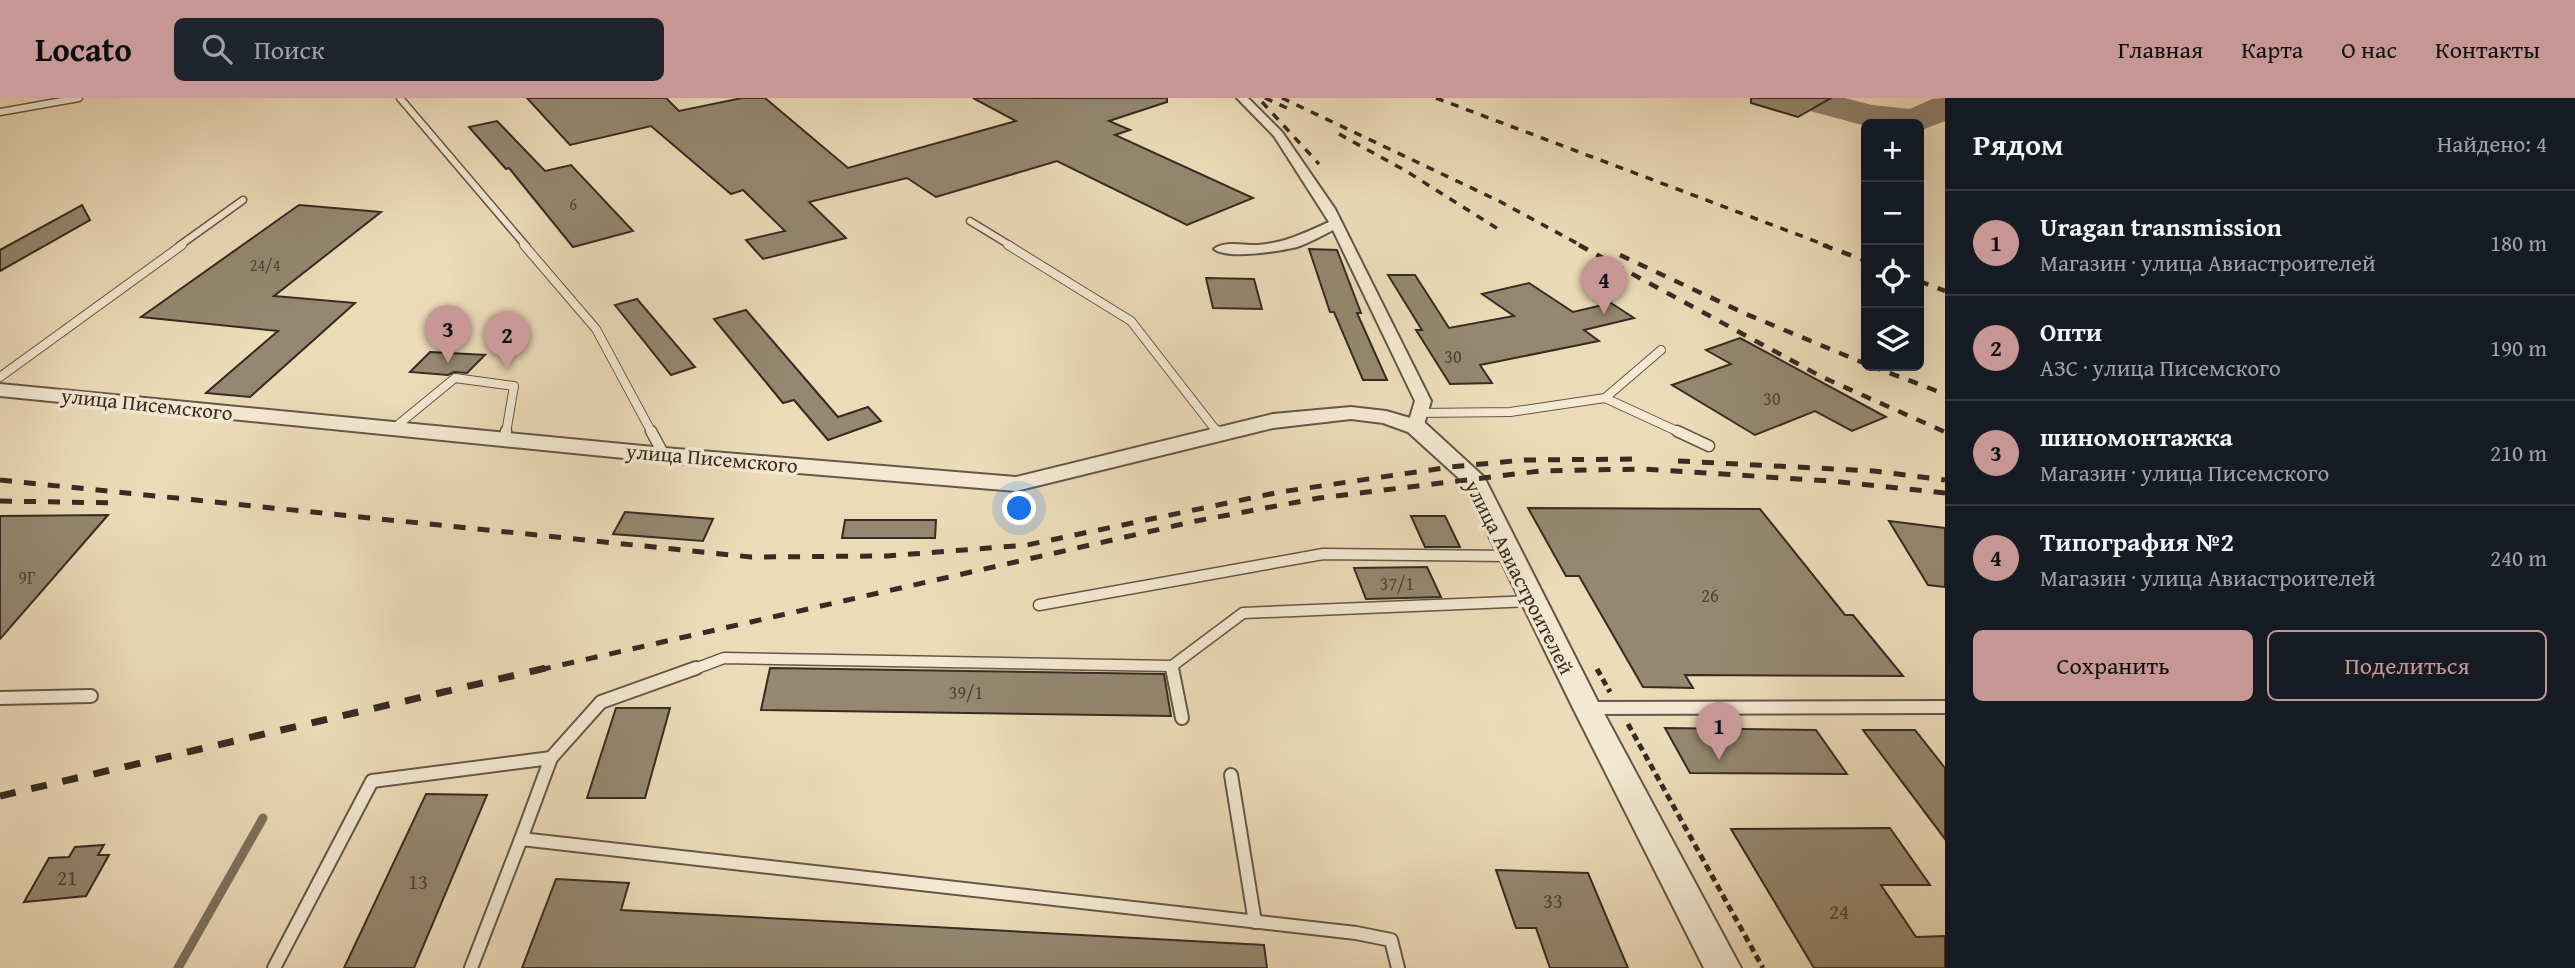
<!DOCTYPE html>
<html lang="ru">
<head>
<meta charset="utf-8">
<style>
  :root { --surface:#171b24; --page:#20242c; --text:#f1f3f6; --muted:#9ea1a6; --line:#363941; --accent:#c59692 }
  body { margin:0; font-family:"Gentium Book Plus",serif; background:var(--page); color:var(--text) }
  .controls { position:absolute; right:21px; top:21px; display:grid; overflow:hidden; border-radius:10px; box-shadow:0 7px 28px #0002 }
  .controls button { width:63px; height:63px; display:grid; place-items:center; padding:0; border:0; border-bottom:2px solid var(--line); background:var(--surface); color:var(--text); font:35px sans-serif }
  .you { position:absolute; left:1020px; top:411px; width:24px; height:24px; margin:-18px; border:5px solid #fff; border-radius:50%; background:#1a73e8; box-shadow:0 0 0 10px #1a73e833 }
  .badge { display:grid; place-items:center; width:46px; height:46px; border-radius:50%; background:var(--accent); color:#111; font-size:23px; font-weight:700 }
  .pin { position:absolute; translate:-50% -58px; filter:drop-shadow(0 2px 4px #0008) }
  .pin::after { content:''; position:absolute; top:37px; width:24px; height:21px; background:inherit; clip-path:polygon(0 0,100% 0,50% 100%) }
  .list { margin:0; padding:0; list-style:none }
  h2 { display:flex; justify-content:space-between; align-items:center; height:91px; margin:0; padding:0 28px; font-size:30px }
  h2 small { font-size:23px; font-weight:400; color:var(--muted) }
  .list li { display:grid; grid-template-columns:46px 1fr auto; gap:21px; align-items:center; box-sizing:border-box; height:105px; padding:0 28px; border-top:2px solid var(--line) }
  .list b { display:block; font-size:26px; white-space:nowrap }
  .list p { margin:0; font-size:23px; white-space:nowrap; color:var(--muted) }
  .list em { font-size:23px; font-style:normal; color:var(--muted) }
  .actions { display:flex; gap:14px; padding:21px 28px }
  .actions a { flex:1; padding:16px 0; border:2px solid var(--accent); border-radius:10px; text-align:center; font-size:24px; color:var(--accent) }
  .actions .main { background:var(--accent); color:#111 }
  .icon { flex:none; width:38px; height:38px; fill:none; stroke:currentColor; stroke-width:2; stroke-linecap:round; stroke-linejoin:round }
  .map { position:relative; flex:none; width:1945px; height:870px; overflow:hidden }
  header { display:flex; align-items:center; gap:42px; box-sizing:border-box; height:98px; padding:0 35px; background:var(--accent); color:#111 }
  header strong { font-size:33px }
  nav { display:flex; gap:38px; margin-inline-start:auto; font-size:24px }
  .search { width:490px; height:63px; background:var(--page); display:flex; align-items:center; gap:18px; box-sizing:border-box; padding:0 24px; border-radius:10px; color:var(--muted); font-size:26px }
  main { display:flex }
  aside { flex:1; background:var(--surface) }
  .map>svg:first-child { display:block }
</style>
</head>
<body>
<header>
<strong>Locato</strong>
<div class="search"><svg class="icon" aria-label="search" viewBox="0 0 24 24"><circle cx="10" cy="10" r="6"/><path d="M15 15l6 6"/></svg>Поиск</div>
<nav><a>Главная</a><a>Карта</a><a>О нас</a><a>Контакты</a></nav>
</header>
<main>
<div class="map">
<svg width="1945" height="870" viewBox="0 0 1945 870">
  <rect width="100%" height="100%" fill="#ecdbb8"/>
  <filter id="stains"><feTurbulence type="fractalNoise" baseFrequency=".00286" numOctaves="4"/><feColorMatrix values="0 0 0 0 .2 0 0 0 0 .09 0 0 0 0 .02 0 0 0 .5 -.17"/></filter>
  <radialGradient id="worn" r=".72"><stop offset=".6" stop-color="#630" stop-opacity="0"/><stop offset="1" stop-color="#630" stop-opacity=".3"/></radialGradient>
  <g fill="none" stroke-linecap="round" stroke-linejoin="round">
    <path stroke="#7e715e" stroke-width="9" d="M178 870 263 720"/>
    <path fill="#92836e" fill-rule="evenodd" d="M1809 0H1845L1872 7 1910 11 1932 1 1945 0V23L1919 33V26L1866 28 1810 13 1805 5Z"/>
  </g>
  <g fill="#958770" stroke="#372b23" stroke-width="2">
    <path d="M527 0H666L679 13 742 0H765L848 70 1016 23 973 0H1167V4L1109 23 1130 32 1115 37 1253 100 1187 127 1057 63 936 99 907 80 809 104 846 140 763 161 746 142 785 133 743 92 731 96 651 28 570 47Z"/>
    <path d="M1751 0H1831L1798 19 1751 5Z"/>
    <path d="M497 23 545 73 571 67 633 133 573 149 509 70 506 71 469 29Z"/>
    <path d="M82 107 90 122 0 173V152Z"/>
    <path d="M299 107 381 114 274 198 355 205 250 299 206 295 278 233 141 219Z"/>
    <path d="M1309 151 1337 152 1361 215H1357L1387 282H1363L1334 214H1330Z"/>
    <path d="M1388 177H1415L1449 230 1514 218 1482 196 1529 185 1573 214 1611 205 1634 220 1584 232 1599 243 1480 267 1492 285 1450 286 1416 232H1422Z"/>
    <path d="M1206 180 1254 181 1262 211 1213 210Z"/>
    <path d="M637 201 695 269 671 277 615 207Z"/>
    <path d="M746 212 838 319 868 309 881 323 828 342 794 302 783 305 714 221Z"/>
    <path d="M1740 240 1886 319 1852 333 1815 313 1755 337 1672 287 1731 266 1706 252Z"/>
    <path d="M430 254 485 257 467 275 454 274 448 277 410 274Z"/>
    <path d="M1528 410 1760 411 1845 517H1853L1903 578 1685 577 1693 590 1643 589 1579 478H1566Z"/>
    <path d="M625 414 713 421 703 443 613 436Z"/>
    <path d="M108 417 0 541V418Z"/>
    <path d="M1411 418H1445L1460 449H1425Z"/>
    <path d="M845 422H936L935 440H842Z"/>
    <path d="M1889 423 1945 430V489L1928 487Z"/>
    <path d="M1427 469 1441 499 1366 501 1354 470Z"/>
    <path d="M770 570 1164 576 1171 618 761 612Z"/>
    <path d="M616 610H670L645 700H587Z"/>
    <path d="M1665 630 1816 632 1847 676 1690 675Z"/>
    <path d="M1863 632H1915L1945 670V741Z"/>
    <path d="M426 696 487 697 414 870H344Z"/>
    <path d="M1890 730 1930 787H1881L1916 839 1945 838V870H1814L1731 731Z"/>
    <path d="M104 747 98 757H109L86 798 24 804 49 760 69 759 75 749Z"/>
    <path d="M1496 772 1588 775 1628 870H1550L1536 830H1516Z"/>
    <path d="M556 781 629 785 621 812 1264 847 1267 870H522Z"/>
  </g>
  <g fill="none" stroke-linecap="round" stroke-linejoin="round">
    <g stroke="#645748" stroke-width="9">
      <g id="service-far3">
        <path d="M400 0 526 148"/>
        <path d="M0 14 79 0"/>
        <path d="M970 123 1011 148"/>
        <path d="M179 148 243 102"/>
      </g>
    </g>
    <g stroke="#645748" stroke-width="10">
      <g id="service-far2">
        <path d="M524 147 596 231 652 335"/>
        <path d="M1008 147 1131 223 1218 335"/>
        <path d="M0 279 182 147"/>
        <path d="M1605 300 1681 335"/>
        <path d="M1420 315 1510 314 1605 300 1661 252"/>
        <path d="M394 330 455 280 514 288 506 335"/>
      </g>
    </g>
    <g stroke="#645748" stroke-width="13">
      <g id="service-far1">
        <path d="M651 333 664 357"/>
        <path d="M1217 333 1219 336"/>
        <path d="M1677 333 1709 348"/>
        <path d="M505 341 506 333"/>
        <path d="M1039 507 1323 456 1509 458"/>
        <path d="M1172 568 1173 572"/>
        <path d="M692 572 724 560 1172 568 1243 515 1532 503"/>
      </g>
    </g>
    <g stroke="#645748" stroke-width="16">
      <g id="service">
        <path d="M1172 570 1182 620"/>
        <path d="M0 600 91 598"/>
        <path d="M1591 610 1944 609"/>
        <path d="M551 660 601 604 696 570"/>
        <path d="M1231 677 1255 824"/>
        <path d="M274 870 372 683 551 660 521 741"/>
        <path d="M471 870 521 741 1356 835 1391 842 1398 870"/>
      </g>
    </g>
    <g stroke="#645748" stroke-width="4">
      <path id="minor" d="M1237 0H1248L1282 34 1335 111 1431 303 1422 333 1416 334 1407 329 1415 303 1333 132C1321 138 1309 145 1297 149 1280 153 1227 162 1214 151 1225 142 1245 148 1258 147 1284 145 1305 135 1329 124L1274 38Z"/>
    </g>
    <g stroke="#645748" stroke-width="4">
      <path id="tertiary" d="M0 286 664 350 1016 379 1273 316 1351 309 1386 313 1424 324 1484 379 1599 606 1741 870H1704L1573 610 1462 383 1408 334 1383 325 1351 321 1273 330 1016 393 664 364 0 298Z"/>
    </g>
    <g stroke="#372b23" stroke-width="5" stroke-dasharray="7 4.5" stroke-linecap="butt">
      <path d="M1597 571 1610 594"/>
      <path d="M1628 626 1763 870"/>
    </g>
    <use href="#service-far3" stroke="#f3e8d1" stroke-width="6"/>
    <use href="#service-far2" stroke="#f3e8d1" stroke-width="8"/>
    <use href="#service-far1" stroke="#f3e8d1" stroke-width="10"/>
    <use href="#service" stroke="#f3e8d1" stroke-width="12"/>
    <use href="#minor" fill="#f3e8d1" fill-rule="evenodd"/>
    <use href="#tertiary" fill="#f3e8d1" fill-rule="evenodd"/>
    <g stroke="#372b23" stroke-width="3.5" stroke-dasharray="8 8" stroke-linecap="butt">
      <path d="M1265 0 1289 11"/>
      <path d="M1282 0 1499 103 1582 148"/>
      <path d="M1436 0 1828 148"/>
      <path d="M1262 4 1319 66"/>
      <path d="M1339 36 1406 73 1498 131"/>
    </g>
    <g stroke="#372b23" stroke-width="4.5" stroke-dasharray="10 10" stroke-linecap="butt">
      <path d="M1579 147 1822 279 1945 334"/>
      <path d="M1823 147 1866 163"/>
      <path d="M1620 157 1746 216 1866 266"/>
      <path d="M1919 183 1945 193"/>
      <path d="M1871 268 1945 296"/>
    </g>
    <g stroke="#372b23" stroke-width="5" stroke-dasharray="12 12" stroke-linecap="butt">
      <path d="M1678 363 1874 373 1945 382"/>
      <path d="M0 382 751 459 887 458 1027 447 1280 394 1450 369 1524 362 1643 361"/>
      <path d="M0 403 119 405"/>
      <path d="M539 572 1196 423 1319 400 1540 373 1642 371 1831 383 1945 395"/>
    </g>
    <path stroke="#372b23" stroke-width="7" stroke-dasharray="16 16" stroke-linecap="butt" d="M0 698 546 570"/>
  </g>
  <g text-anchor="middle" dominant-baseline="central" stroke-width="7" stroke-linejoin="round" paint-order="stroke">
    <g font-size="16" fill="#4e4236">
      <text x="573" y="106">6</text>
      <text x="265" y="167">24/4</text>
    </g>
    <g font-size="18" fill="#4e4236">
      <text x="1453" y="258">30</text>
      <text x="1772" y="300">30</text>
      <text x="27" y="479">9Г</text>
      <text x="1397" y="485">37/1</text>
      <text x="1710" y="497">26</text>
      <text x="966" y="594">39/1</text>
    </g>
    <g font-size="21" fill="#372b23" stroke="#f3e8d1">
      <text transform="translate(147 306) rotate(6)">улица Писемского</text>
      <text transform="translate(712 360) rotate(5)">улица Писемского</text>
      <text transform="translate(1520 479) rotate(63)">улица Авиастроителей</text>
    </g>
    <g font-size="21" fill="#4e4236">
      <text x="67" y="779">21</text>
      <text x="418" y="783">13</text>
      <text x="1553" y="802">33</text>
      <text x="1839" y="813">24</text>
    </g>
  </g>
  <rect width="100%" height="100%" filter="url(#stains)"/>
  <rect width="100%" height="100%" fill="url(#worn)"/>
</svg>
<div class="controls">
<button>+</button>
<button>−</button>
<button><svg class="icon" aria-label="locate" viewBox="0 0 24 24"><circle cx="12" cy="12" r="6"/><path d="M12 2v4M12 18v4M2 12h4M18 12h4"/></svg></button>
<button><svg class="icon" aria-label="layers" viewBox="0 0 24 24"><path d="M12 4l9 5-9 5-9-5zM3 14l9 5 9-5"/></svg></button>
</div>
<div class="you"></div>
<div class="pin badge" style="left:1719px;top:662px">1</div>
<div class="pin badge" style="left:507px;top:271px">2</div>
<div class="pin badge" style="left:448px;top:265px">3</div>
<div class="pin badge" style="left:1604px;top:216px">4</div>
</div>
<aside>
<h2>Рядом<small>Найдено: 4</small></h2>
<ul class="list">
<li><span class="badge">1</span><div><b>Uragan transmission</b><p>Магазин · улица Авиастроителей</p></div><em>180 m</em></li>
<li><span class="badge">2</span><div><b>Опти</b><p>АЗС · улица Писемского</p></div><em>190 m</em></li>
<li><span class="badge">3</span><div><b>шиномонтажка</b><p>Магазин · улица Писемского</p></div><em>210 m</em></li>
<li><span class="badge">4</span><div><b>Типография №2</b><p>Магазин · улица Авиастроителей</p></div><em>240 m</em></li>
</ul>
<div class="actions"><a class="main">Сохранить</a><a>Поделиться</a></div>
</aside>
</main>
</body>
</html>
